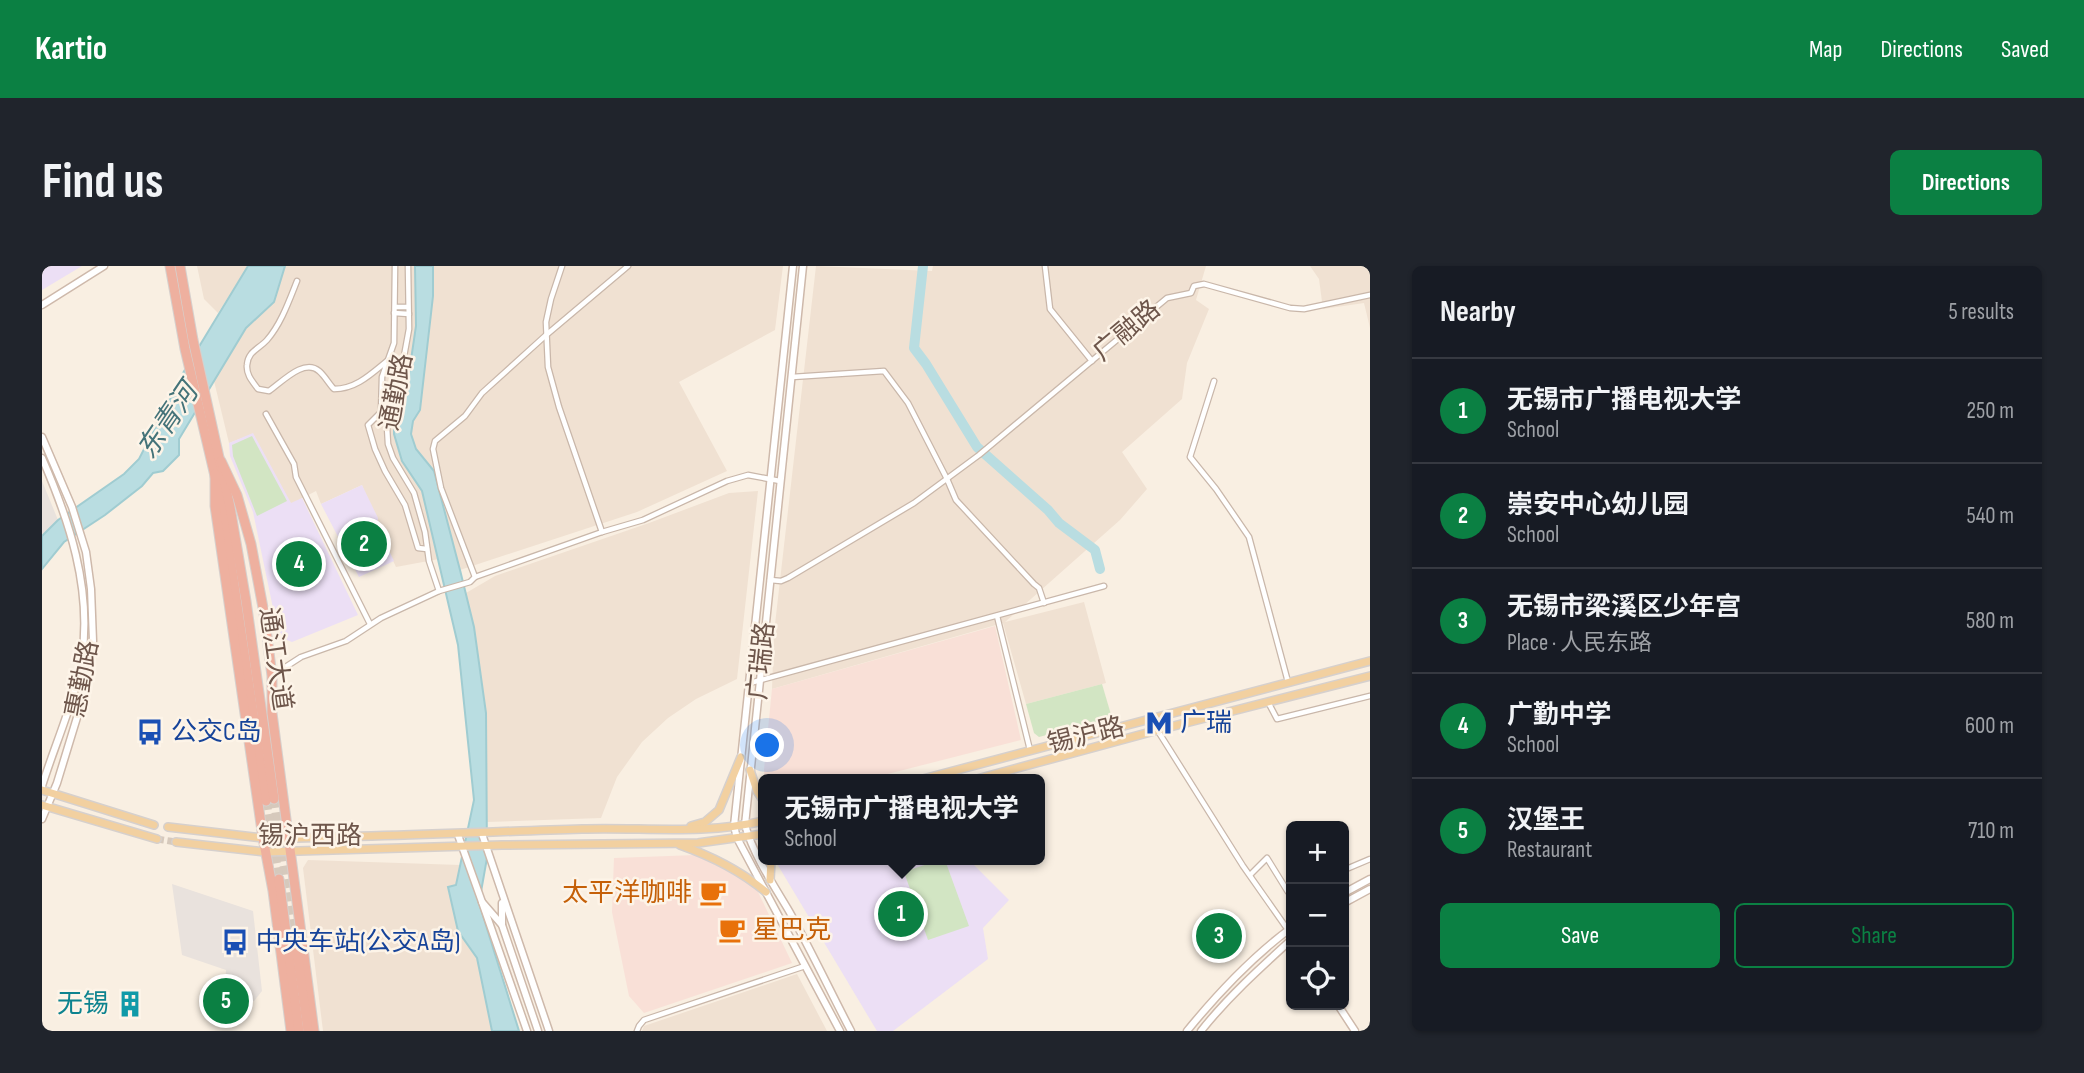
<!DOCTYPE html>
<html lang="en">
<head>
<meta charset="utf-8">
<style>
  :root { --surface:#171b24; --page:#20242c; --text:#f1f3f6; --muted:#9ea1a6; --line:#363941; --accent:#0b8043 }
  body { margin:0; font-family:"Sofia Sans Condensed","Noto Sans SC",sans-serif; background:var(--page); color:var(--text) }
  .controls { position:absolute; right:21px; bottom:21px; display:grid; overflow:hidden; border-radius:10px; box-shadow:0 2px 5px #0004 }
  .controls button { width:63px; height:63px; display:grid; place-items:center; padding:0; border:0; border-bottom:2px solid var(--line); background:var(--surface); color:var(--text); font:35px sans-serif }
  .you { position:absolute; left:726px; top:480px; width:24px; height:24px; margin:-18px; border:5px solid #fff; border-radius:50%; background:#1a73e8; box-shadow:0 0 0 10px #1a73e833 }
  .badge { display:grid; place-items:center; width:46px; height:46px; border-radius:50%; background:var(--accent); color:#fff; font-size:23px; font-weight:700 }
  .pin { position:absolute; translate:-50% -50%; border:4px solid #fff; box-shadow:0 2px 7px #0006 }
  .popup { position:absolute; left:716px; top:508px; width:287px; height:91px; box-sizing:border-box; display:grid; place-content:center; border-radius:10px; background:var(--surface); filter:drop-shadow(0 2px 5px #0005); font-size:23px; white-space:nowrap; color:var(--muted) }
  .popup b { font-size:26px; color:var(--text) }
  .popup::after { content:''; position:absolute; left:50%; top:100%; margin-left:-14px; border:14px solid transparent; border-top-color:var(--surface) }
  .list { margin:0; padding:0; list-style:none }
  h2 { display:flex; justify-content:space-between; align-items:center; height:91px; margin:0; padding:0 28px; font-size:30px }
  h2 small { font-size:23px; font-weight:400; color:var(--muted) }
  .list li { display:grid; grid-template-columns:46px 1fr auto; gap:21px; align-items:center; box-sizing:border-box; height:105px; padding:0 28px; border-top:2px solid var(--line) }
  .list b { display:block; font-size:26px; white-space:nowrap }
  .list p { margin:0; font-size:23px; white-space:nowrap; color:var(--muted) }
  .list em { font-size:23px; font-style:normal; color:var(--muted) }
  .actions { display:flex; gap:14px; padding:21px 28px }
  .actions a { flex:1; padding:16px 0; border:2px solid var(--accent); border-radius:10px; text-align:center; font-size:24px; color:var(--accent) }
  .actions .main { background:var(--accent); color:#fff }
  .icon { flex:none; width:38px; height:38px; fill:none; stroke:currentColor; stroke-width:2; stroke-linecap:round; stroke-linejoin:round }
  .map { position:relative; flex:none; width:1328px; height:765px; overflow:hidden; border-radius:10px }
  header { display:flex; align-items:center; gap:42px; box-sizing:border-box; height:98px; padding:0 35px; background:var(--accent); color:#fff }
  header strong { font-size:33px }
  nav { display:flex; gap:38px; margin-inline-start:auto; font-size:24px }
  .intro { display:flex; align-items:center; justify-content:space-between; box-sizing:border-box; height:168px; padding:0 42px }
  h1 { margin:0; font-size:49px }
  .button { padding:18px 32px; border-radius:10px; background:var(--accent); color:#fff; font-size:24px; font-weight:700 }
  main { display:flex; gap:42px; padding:0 42px }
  aside { flex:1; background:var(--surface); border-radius:10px; box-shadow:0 2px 5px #0004 }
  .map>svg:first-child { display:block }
</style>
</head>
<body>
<header>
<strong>Kartio</strong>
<nav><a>Map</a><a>Directions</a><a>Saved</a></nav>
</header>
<div class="intro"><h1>Find us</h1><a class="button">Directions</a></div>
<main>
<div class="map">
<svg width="1328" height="765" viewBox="0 0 1328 765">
  <rect width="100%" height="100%" fill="#f9efe2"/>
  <g fill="#f0e1d2">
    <path d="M155 0H206L176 47 162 33Z"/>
    <path d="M243 0H373L374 60 361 148 352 159 360 195 380 225 397 293 354 301 335 260 320 219 279 238 274 225 249 238 211 168 187 177 172 115 204 62 232 36Z"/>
    <path d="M391 0H741L733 64 637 116 685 205 595 246 418 304 392 205 374 183 369 168 371 155 378 144 391 31Z"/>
    <path d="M774 0 890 5 891 0H1164L1154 34 1167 43 1145 97 1140 133 1080 186 1105 223 1078 254 963 356 1042 336 1064 417 984 438 961 357 730 423 732 367Z"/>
    <path d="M1268 0H1328V62L1322 37 1281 43 1277 13Z"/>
    <path d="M716 225 695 413 654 433 626 452 600 476 575 511 559 552 445 556 444 447 432 361 424 327 453 310 607 257 687 227Z"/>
    <path d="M266 594 419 599 414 619 406 622 416 665 435 692 450 765H281L261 602Z"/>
    <path d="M755 708 785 765H600L602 760Z"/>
  </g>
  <g fill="#f9e0d7">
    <path d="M953 360 979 474 826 513H723L722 504 730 423Z"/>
    <path d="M654 589 704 614 716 626 750 697 602 747 587 730 570 646 572 592Z"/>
  </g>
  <g fill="#e9e2dd">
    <path d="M0 215 16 254 0 270Z"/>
    <path d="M130 618 211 645 220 725 212 735 200 740 189 739 183 723 184 704 140 689Z"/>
  </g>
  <g fill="#ecdff5">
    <path d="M0 0H40L0 24Z"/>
    <path d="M211 167 249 237 260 232 316 349 250 376 237 371 211 246 188 190 187 177Z"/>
    <path d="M320 219 336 252 335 260 352 295 317 311 279 238Z"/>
    <path d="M736 594H927L967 634 941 662 946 693 851 765H835L734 596Z"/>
  </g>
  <g fill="#d2e5c3">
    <path d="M210 170 245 235 215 250 191 190 190 179Z"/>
    <path d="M1060 418 1070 452 997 471 992 467 984 438Z"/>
    <path d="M897 594H903L927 660 886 674 862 606Z"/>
  </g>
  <g fill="#b9dde1" stroke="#a0ccd1" stroke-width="2">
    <path d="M206 0H243L232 36 204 62 137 173V189L121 205 111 207 100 220 63 249 22 276 0 303V270L16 254 82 208 97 193 141 107Z"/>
    <path d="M373 0H391V30L378 144 371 155 369 168 374 183 392 205 418 304 432 361 444 447 445 592 437 637 477 765H450L435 692 416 665 406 621 414 619 432 534 416 379 380 225 360 195 352 168V159L361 148 374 60Z"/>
  </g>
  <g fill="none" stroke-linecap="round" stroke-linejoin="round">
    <path stroke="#b9dde1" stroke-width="10" d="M881 0 872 82 884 98 935 181 1006 244 1017 257 1053 284 1058 303"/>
    <path stroke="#d6c9bc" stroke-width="7" stroke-dasharray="7 3.5" stroke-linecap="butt" d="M115 573 134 576"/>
    <g stroke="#d6c9bc" stroke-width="9" stroke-dasharray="9 4.5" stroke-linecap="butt">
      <path d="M232 533 255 686"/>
      <path d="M224 535 237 613"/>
    </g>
    <g stroke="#c9b7aa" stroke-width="7">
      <g id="street">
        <path d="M353 0 352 77 340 111 339 146 326 159 333 183 343 205 363 239 376 282 385 283"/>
        <path d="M366 0 367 63 354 134 348 149 345 161 346 178 351 192 372 227 383 266 387 295 397 325"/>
        <path d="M520 0 509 33 504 56 506 101 517 141 560 266"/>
        <path d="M1003 0 1008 43 1050 95"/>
        <path d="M255 15C247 35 239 58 225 74 217 83 206 85 205 99 204 109 211 116 216 123L227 125C240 116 262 92 277 105 283 110 287 118 292 123 314 123 329 108 345 95"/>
        <path d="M353 41H366"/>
        <path d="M352 47 367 48"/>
        <path d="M750 111 842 105 866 137 905 213 914 234 992 318 997 322 1002 337"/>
        <path d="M1172 115 1148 191 1174 223 1207 271 1246 416"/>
        <path d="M224 148 252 198 254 211 328 358"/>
        <path d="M433 311 399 222 391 183 393 175 423 150 440 127 503 70 586 0"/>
        <path d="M728 314 739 315 746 312 872 237 937 189 1125 32 1149 27 1152 20 1162 18 1248 42 1262 43 1328 29"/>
        <path d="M955 350 988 484"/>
        <path d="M231 409 259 391 304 375 339 352 397 325 428 316 433 311 560 266 601 254 685 215 706 209 738 215"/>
        <path d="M708 417 1062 320"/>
        <path d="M1226 436 1235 453 1328 430"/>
        <path d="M1109 454 1201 600 1246 664"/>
        <path d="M1302 604 1328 593"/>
        <path d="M1208 609 1225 592 1246 626H1249"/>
        <path d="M595 765 597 760 602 754 763 700"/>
      </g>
    </g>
    <g stroke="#ceb9ab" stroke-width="9">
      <g id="secondary">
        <path d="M751 0 692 560 695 572 798 765"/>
        <path d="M761 0 703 559C712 590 731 618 747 645 769 684 788 725 809 765"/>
        <path d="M0 39 62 0"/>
        <path d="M0 171 30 241 44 286 49 323 51 375 44 422 15 517 0 553"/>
        <path d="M0 192C27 254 50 322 40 391 33 435 13 478 0 520"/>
        <path d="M440 568 507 765"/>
        <path d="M416 569 440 636 460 659V637"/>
        <path d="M1302 627 1328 613"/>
        <path d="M440 636 485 765"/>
        <path d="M1302 637 1328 623"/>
        <path d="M460 659 496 765"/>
        <path d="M1296 739 1313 765"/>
        <path d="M1145 765C1176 727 1210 691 1249 662"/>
        <path d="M1159 765C1186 731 1217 703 1249 674"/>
      </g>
    </g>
    <g stroke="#d6d0cd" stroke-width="10">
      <g id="primary">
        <path d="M708 504 715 525 721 534"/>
        <path d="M881 513 1328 395"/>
        <path d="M935 513 1116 464 1328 410"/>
        <path d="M0 524 112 559"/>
        <path d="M0 539 115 573"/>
        <path d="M649 560 663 556 677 544 699 491"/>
        <path d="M126 561 221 572H247C345 570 443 566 540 563 600 561 662 569 721 555"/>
        <path d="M134 576 223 586 460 579 656 577 721 568"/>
        <path d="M638 579C669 590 699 605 724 626"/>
        <path d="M728 614 729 594"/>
      </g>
    </g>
    <g stroke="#d6d0cd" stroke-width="11">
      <g id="highway">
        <path d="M128 0 143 83 181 244 224 535"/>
        <path d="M138 0 151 74 188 241 204 335 232 533"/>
        <path d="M179 195 195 229 209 278 222 347 230 410V447L272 765"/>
        <path d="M173 208V240L221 572 231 625 249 765"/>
        <path d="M237 613 257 765"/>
        <path d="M255 686 266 765"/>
      </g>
    </g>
    <use href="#street" stroke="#fff" stroke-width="4.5"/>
    <use href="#secondary" stroke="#fff" stroke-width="6"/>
    <use href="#primary" stroke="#f2d0a0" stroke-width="7"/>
    <use href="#highway" stroke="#eeb09f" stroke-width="9"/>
  </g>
  <defs>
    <g id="metro-bare" transform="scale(2.1)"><path d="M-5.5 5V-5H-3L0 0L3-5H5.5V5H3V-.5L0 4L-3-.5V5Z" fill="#1a4fb4" stroke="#fdf4e8" stroke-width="2.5" paint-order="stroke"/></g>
    <g id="bus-bare" transform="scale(2.1)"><path d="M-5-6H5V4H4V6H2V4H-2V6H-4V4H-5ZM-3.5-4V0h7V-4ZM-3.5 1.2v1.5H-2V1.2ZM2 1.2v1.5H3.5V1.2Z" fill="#1a4fb4" stroke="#fdf4e8" stroke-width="2.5" paint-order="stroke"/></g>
    <g id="cafe-bare" transform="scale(2.1)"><path d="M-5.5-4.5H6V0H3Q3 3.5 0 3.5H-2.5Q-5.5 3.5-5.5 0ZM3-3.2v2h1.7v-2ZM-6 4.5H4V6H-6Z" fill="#e8710a" stroke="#fdf4e8" stroke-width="2.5" paint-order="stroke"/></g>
    <g id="building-bare" transform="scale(2.1)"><path d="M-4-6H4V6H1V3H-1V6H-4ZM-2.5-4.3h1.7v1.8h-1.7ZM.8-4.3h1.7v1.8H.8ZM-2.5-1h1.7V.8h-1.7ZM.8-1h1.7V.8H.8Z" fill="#0f9aa8" stroke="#fdf4e8" stroke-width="2.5" paint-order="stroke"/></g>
  </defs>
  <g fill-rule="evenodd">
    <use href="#metro-bare" x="1117" y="457"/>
    <use href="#bus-bare" x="108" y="466"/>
    <use href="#cafe-bare" x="671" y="627"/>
    <use href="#cafe-bare" x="690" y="664"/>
    <use href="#bus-bare" x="193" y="676"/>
    <use href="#building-bare" x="88" y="738"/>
  </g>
  <g text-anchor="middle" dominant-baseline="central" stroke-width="5" stroke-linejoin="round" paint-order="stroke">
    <g font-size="26" fill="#6e564b" stroke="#fdf4e8">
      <text transform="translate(1085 65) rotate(-40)">广融路</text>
      <text transform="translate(355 126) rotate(-79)">通勤路</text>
      <text transform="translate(233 393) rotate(82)">通江大道</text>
      <text transform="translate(720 395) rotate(-84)">广瑞路</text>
      <text transform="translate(41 413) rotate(-79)">惠勤路</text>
      <text transform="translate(1044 470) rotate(-14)">锡沪路</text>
      <text x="268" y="570">锡沪西路</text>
    </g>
    <g font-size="26" fill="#164399" stroke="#fdf4e8" text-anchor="start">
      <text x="1138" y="457">广瑞</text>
      <text x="129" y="466">公交C岛</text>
      <text x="214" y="676">中央车站(公交A岛)</text>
    </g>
    <g font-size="26" fill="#c56008" stroke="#fdf4e8" text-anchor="end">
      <text x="650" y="627">太平洋咖啡</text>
      <text x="711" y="664" text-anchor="start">星巴克</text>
    </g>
    <g font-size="26" fill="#0d838f" stroke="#fdf4e8" text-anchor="end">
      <text x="67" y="738">无锡</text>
    </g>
    <g font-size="28" font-style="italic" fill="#447379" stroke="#fdf4e8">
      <text transform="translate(126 155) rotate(-56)">东青河</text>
    </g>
  </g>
</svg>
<div class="controls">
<button>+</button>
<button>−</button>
<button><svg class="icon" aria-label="locate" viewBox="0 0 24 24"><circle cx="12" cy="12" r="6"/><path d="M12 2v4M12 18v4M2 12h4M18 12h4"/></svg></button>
</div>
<div class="you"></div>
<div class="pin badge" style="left:859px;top:648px">1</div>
<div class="popup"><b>无锡市广播电视大学</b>School</div>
<div class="pin badge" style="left:322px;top:278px">2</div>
<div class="pin badge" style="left:1177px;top:670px">3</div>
<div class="pin badge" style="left:257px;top:298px">4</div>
<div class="pin badge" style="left:184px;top:735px">5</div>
</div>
<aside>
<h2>Nearby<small>5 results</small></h2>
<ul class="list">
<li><span class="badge">1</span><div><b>无锡市广播电视大学</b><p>School</p></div><em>250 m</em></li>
<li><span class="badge">2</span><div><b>崇安中心幼儿园</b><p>School</p></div><em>540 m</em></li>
<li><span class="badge">3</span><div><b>无锡市梁溪区少年宫</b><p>Place · 人民东路</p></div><em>580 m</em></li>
<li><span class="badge">4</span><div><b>广勤中学</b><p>School</p></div><em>600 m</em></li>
<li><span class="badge">5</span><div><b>汉堡王</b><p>Restaurant</p></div><em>710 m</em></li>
</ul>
<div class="actions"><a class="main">Save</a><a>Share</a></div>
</aside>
</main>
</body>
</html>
